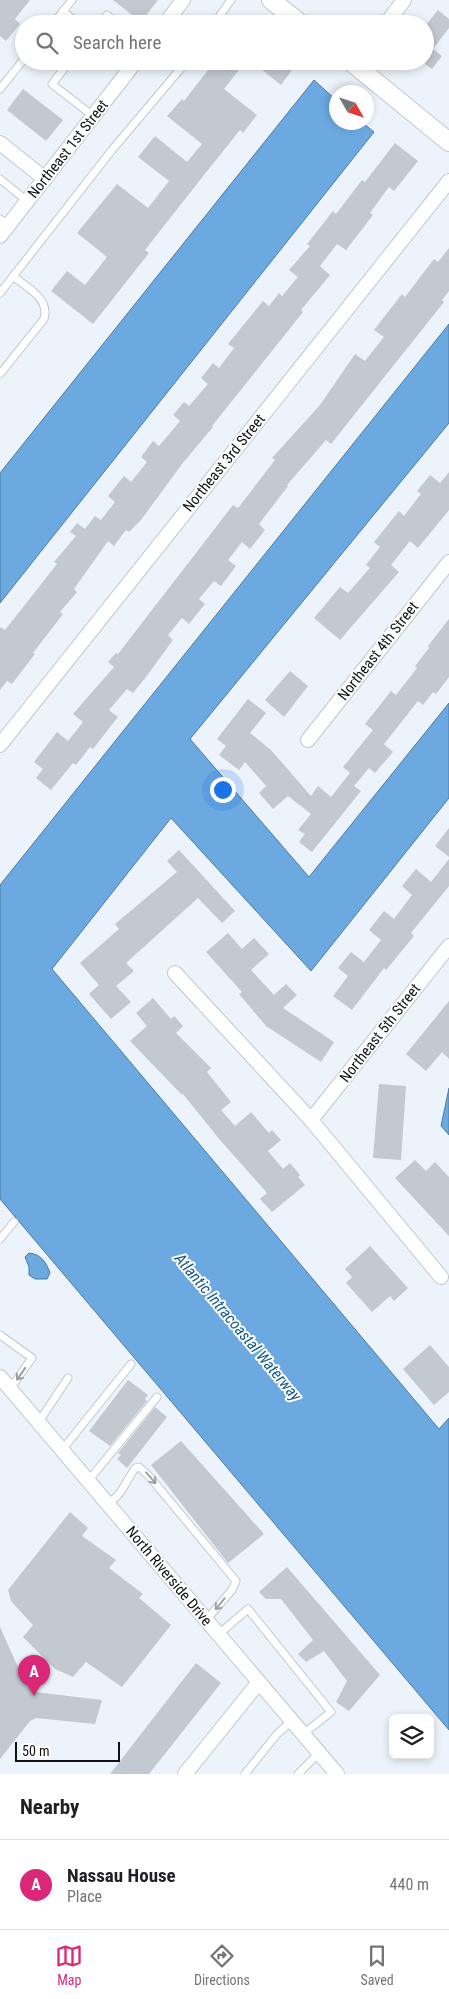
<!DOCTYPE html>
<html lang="en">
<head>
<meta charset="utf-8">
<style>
  :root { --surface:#fff; --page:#f6f6f6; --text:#202124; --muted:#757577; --line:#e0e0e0; --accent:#db2777 }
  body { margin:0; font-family:"Roboto Condensed",sans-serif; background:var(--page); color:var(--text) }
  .controls { position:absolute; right:15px; bottom:15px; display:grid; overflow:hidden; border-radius:8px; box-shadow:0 2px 8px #0003 }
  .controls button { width:45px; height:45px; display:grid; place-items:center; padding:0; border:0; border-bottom:1px solid var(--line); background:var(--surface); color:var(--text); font:25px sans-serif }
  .compass { position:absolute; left:329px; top:85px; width:45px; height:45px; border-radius:50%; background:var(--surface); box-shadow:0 2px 8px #0003; rotate:129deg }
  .scale { position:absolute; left:15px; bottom:12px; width:105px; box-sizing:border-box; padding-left:5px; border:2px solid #0f1214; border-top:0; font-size:14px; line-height:18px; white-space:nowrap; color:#0f1214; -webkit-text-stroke:4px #fff; paint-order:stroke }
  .you { position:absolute; left:222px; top:789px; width:18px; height:18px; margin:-12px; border:4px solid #fff; border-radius:50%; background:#1a73e8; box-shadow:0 0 0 8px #1a73e833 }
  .badge { display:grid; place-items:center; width:32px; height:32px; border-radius:50%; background:var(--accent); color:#fff; font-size:16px; font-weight:700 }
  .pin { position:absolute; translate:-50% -41px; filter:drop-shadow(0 1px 2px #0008) }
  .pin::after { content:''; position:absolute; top:26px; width:18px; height:15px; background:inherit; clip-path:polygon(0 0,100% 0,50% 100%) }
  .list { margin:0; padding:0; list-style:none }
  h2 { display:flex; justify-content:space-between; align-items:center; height:65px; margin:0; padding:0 20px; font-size:21px }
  h2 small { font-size:16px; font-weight:400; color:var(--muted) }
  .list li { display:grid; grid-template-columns:32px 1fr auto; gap:15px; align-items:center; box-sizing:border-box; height:90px; padding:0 20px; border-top:1px solid var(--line) }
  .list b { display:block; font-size:19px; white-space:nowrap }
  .list p { margin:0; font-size:16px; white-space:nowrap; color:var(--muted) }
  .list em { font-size:16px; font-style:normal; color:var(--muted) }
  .icon { flex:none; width:28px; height:28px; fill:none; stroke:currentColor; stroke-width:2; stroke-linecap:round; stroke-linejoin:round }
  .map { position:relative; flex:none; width:449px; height:1774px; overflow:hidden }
  .search { position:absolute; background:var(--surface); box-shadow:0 2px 8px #0003; left:15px; right:15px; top:15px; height:55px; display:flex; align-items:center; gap:12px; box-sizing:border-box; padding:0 18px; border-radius:28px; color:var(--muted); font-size:19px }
  .sheet { height:155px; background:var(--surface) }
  nav { display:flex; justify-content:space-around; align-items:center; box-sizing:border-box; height:70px; border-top:1px solid var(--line); background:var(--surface); font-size:14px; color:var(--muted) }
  nav a { display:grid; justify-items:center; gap:2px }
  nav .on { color:var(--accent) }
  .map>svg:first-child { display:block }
</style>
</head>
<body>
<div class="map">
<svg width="449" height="1774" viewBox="0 0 449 1774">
  <rect width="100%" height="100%" fill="#ecf3fa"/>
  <g fill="#6ba9e0" stroke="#4f7ca3">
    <path d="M314 80 336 100V122L363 123 374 132 0 603V473Z"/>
    <path d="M449 324V423L190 739 309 877 449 703V798L311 971 171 818 52 969 439 1429 449 1418V1730L0 1199V885Z"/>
    <path d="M449 1088V1135L441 1126Z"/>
    <path d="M29 1253C41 1254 46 1262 50 1273L47 1279H35L29 1275V1267L25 1257Z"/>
  </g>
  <g fill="#c2c9d0">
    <path d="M0 0H30L15 19 20 24 6 41 0 36Z"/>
    <path d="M113 0H158L141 22Z"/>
    <path d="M438 10 449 19V28L433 49 442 56 432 69 425 64V26Z"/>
    <path d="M215 61H246L224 89 257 115 243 133 240 130 204 175 145 250 149 253 93 324 51 291 67 271 85 285 107 257 77 233 117 184 148 208 169 181 138 157 155 136 187 162 202 144 167 116 182 99 184 101Z"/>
    <path d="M251 61H287L294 67 281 85Z"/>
    <path d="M23 89 63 120 46 141 7 110Z"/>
    <path d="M395 143 418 161 394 191 389 187 370 213 373 215 346 250 337 244 320 266 330 275 301 310 303 312 212 426 213 427 182 464 141 520 129 532 126 530 114 546 108 541 74 589 77 592 60 612 63 614 33 653 35 654 12 684 7 681 0 690V627L5 630 57 564 54 562 76 536 70 532 77 523 85 529 95 516 101 520 115 502 108 496 124 476 131 482 147 462 141 457 153 441 159 446 180 421 173 415 184 402 189 406 208 384 201 378 213 363 219 368 234 348 228 344 263 301 269 306 279 293 282 296 298 277 289 270 310 246 307 244 333 211 336 214 362 180 365 182Z"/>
    <path d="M449 248V291L442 300 444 302 331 444 326 440 287 485 288 486 259 524 265 530 250 549 242 542 228 560 236 566 221 586 214 581 199 599 205 604 189 624 182 618 168 635 173 640 146 677 133 693 127 689 109 710 118 717 93 749 90 747 76 765 73 763 51 790 36 778 43 769 34 762 57 732 68 741 83 722 73 714 114 667 108 662 116 653 118 654 233 505 238 508 275 460 272 458 320 405 355 354 365 361 384 337 374 330 402 294 405 297 434 259 438 262Z"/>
    <path d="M449 472V510L418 548 410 541 391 565 399 572 340 640 314 618 340 587 348 593 370 568 366 565 380 547 374 542 399 511 404 516 421 494 417 491 430 475 440 483Z"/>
    <path d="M449 619V677L436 694 433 692 423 705 418 701 384 744 393 752 375 773 369 768 354 786 361 791 312 852 299 842 305 834 298 830 311 814 288 796 273 809 259 793 266 786 245 762 239 770 219 755 226 746 217 739 248 699 266 713 250 733 271 750 311 796 318 786 331 797 350 773 343 767 373 730 365 724 391 691 396 695 417 668 415 666 429 648 428 646Z"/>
    <path d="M290 671 308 686 284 717 265 700Z"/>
    <path d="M449 828V857L435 846Z"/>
    <path d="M179 850 235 911 222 923 198 898 126 963 134 971 116 986 131 1002 111 1019 89 994 99 985 80 963 119 929 115 924 177 872 167 861Z"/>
    <path d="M449 859V886L411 933 414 936 386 970 384 968 352 1010 333 996 348 976 338 968 351 952 364 962 381 940 369 930 384 911 394 919 412 895 402 886 416 869 431 882Z"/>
    <path d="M228 933 242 949 254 938 269 954 251 970 274 995 286 984 297 995 283 1008 334 1042 321 1062 266 1026 239 994 242 992 206 952Z"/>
    <path d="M153 998 171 1019 174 1016 183 1026 176 1033 211 1068 207 1072 231 1102 221 1110 235 1126 251 1112 269 1133 272 1130 281 1140 268 1151 283 1169 290 1163 300 1175 298 1177 305 1185 272 1212 260 1199 267 1193 220 1140 183 1094 182 1095 130 1041 147 1026 136 1013Z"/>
    <path d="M449 1001V1059L442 1052 426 1071 406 1054Z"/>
    <path d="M379 1084 406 1086 401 1160 373 1158Z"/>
    <path d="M415 1160 426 1171 435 1162 449 1177V1236L395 1178Z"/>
    <path d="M370 1246 408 1288 394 1301 390 1296 372 1312 346 1283 352 1277 345 1269Z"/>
    <path d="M430 1345 449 1367V1392L434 1405 403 1369Z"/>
    <path d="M128 1380 148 1395 145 1399 147 1401 110 1446 89 1431Z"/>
    <path d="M155 1407 167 1417 127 1468 117 1459 121 1455 118 1453Z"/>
    <path d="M181 1441 264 1534 228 1563 151 1465Z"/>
    <path d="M70 1512 88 1528 82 1536 116 1560 109 1568 143 1594 139 1598 171 1625 122 1687 86 1662 73 1677 55 1669 23 1637 33 1625 11 1601 8 1590Z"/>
    <path d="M287 1567 380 1675 349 1711 336 1702 347 1681 324 1651 306 1662 298 1654 313 1640 281 1599H266L259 1592Z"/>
    <path d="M0 1627 26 1685 35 1692 102 1700 95 1724 36 1718 30 1721 0 1759Z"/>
    <path d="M196 1663 221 1683 149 1774H110Z"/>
  </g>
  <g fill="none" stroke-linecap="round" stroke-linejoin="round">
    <g stroke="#c0c7ce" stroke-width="9">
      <g id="service">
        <path d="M63 11 78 24"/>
        <path d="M53 24 72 0"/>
        <path d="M100 24 107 15 118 24"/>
        <path d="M214 24 231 0"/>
        <path d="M70 61 52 84 93 116"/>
        <path d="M0 89 24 59"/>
        <path d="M0 179 27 201"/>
        <path d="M0 219 8 225"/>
        <path d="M0 293 112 150 187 61"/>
        <path d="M0 374 44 319C50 298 27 288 13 276"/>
        <path d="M0 1239 14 1222"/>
        <path d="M0 1335 32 1358 10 1389"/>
        <path d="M38 1423 68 1378"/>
        <path d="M62 1450 131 1364"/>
        <path d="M88 1481 157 1397"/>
        <path d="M108 1505 120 1493 135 1468 139 1467 149 1476 236 1581 232 1590 206 1620"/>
        <path d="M219 1634 248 1609 331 1712 303 1734"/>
        <path d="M245 1774 277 1734 292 1721"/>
        <path d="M298 1774 319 1753"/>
      </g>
    </g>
    <g stroke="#c0c7ce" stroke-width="16">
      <g id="minor">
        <path d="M165 24 183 0"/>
        <path d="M386 24 404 0"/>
        <path d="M0 143 45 179"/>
        <path d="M0 236 136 61"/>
        <path d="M308 740 449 562"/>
        <path d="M0 745 449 181"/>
        <path d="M175 973 311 1120 441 1277"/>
        <path d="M311 1120 449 946"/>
        <path d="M0 1377 337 1774"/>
        <path d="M185 1774 259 1682"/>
      </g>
    </g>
    <g stroke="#c0c7ce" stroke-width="20">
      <g id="tertiary">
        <path d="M271 0 301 24"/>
        <path d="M350 61 449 142"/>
      </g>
    </g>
    <use href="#service" stroke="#fff" stroke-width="7"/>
    <use href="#minor" stroke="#fff" stroke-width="14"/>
    <use href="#tertiary" stroke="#fff" stroke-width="18"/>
  </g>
  <defs><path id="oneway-shaft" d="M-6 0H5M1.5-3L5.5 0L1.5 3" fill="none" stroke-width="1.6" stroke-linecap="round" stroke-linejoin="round" transform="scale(1.25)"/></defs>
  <g stroke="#9fa0a1">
    <use href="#oneway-shaft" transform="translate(21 1374) rotate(125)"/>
    <use href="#oneway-shaft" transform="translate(151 1478) rotate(49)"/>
    <use href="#oneway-shaft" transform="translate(220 1604) rotate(129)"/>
  </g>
  <g text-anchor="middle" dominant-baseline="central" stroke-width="4" stroke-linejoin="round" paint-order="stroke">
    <g font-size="15" fill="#0f1214" stroke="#fff">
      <text transform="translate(68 149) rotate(-52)">Northeast 1st Street</text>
      <text transform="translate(224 463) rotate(-51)">Northeast 3rd Street</text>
      <text transform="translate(378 651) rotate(-52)">Northeast 4th Street</text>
      <text transform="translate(380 1033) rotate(-52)">Northeast 5th Street</text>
      <text transform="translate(169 1576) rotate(50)">North Riverside Drive</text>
    </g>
    <g font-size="16" font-style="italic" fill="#12588b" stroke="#fff">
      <text transform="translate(238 1327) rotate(50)">Atlantic Intracoastal Waterway</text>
    </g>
  </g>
</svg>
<div class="controls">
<button><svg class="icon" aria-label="layers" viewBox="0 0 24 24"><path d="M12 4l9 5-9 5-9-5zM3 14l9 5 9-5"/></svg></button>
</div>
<svg class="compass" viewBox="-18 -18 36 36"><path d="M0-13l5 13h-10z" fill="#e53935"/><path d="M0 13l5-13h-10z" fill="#757577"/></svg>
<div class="scale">50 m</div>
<div class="you"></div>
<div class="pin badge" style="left:34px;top:1696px">A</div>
<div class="search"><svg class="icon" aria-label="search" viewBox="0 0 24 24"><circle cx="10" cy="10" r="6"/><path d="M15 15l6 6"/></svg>Search here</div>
</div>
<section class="sheet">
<h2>Nearby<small></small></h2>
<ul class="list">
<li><span class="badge">A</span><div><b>Nassau House</b><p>Place</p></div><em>440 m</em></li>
</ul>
</section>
<nav>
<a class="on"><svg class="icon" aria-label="map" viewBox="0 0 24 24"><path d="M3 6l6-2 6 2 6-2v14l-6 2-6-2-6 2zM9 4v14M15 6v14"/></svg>Map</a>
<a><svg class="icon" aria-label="directions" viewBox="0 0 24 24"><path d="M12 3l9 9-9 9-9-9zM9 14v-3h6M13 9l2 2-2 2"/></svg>Directions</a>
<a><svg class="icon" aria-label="saved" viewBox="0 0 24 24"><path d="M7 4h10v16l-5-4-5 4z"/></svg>Saved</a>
</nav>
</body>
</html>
